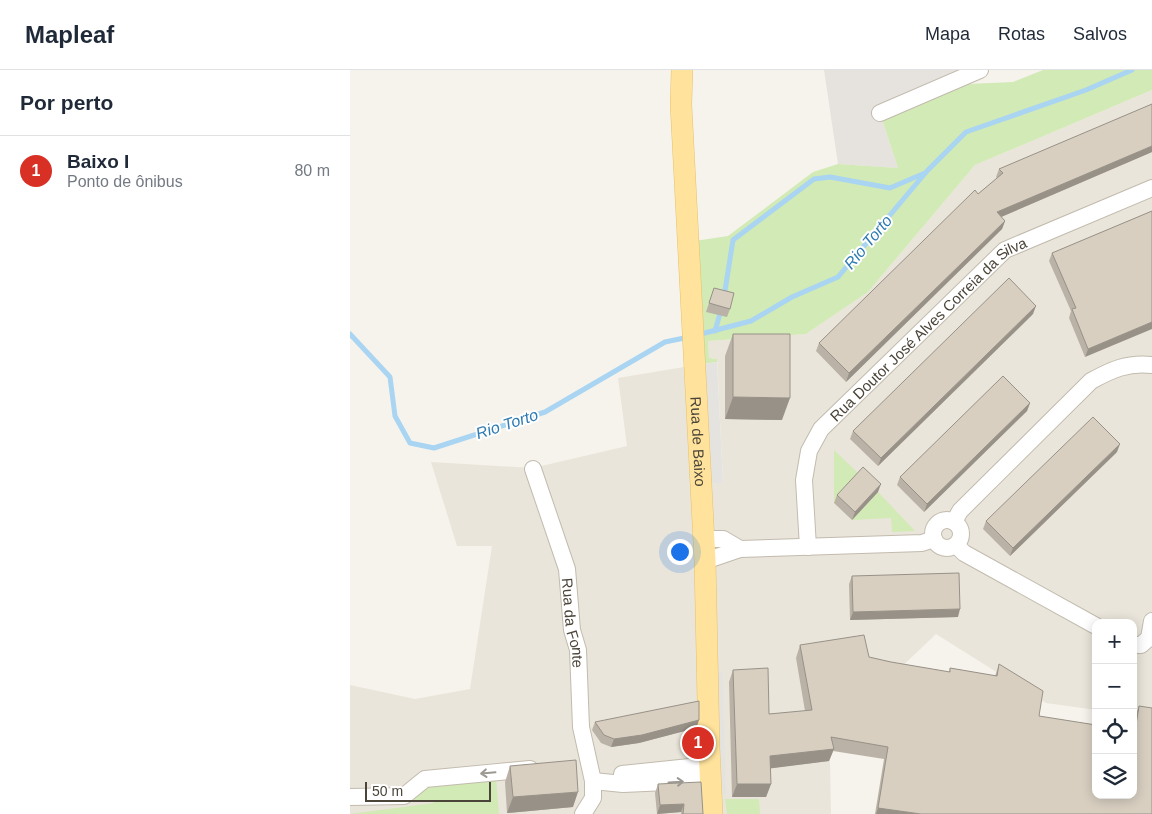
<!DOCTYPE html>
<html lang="pt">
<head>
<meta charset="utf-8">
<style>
  :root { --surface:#fff; --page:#f2f2f3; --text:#1f2937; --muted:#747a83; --line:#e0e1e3; --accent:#d93025 }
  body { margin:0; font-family:Arial,sans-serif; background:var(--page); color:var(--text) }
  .controls { position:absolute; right:15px; bottom:15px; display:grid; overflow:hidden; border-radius:10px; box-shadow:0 2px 12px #0003 }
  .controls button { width:45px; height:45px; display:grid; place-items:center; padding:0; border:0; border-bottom:1px solid var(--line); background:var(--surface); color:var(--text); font:25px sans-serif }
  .scale { position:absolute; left:15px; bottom:12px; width:126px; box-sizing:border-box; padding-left:5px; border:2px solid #4b4439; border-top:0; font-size:14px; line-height:18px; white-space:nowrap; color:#4b4439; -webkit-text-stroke:4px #fff; paint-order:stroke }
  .you { position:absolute; left:329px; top:481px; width:18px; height:18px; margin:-12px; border:4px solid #fff; border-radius:50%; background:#1a73e8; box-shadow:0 0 0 8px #1a73e833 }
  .badge { display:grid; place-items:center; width:32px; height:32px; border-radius:50%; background:var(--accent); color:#fff; font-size:16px; font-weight:700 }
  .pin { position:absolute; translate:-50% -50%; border:2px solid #fff; box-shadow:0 1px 5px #0006 }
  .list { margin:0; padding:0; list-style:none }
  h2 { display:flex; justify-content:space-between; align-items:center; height:65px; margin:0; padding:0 20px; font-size:21px }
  h2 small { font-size:16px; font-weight:400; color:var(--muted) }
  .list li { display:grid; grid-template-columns:32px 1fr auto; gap:15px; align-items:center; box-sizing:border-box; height:70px; padding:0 20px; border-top:1px solid var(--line) }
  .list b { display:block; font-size:19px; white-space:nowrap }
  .list p { margin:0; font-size:16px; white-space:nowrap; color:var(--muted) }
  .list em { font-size:16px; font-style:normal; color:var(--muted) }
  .icon { flex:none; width:28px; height:28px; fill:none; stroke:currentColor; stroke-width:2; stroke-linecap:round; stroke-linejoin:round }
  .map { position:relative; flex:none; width:802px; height:744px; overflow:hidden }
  header { display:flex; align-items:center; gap:30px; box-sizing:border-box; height:70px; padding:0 25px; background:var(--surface); border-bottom:1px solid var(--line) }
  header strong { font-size:24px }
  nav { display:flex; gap:28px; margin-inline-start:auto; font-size:18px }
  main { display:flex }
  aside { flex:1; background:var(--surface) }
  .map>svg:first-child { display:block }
</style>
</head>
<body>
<header>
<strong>Mapleaf</strong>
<nav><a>Mapa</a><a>Rotas</a><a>Salvos</a></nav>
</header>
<main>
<aside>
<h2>Por perto<small></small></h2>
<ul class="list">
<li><span class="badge">1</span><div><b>Baixo I</b><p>Ponto de ônibus</p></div><em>80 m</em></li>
</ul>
</aside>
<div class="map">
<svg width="802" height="744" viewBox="0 0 802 744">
  <rect width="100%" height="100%" fill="#f6f3ec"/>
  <path fill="#eae5da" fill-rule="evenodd" d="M802 20V648L783 645V553H746V640L696 633 586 564 475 670 480 693 481 744H0V615L65 629 120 619 142 476H107L81 392 183 398 277 376 268 308 346 295 373 413 367 289 359 288 358 271 456 264 518 222 625 95ZM354 469 389 480 355 491Z"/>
  <path fill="#e6e2dd" d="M474 0H630L530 43 548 98 488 94Z"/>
  <g fill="#d2eab5">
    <path d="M693 0H802V20L625 95 518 222 456 264 358 271 359 288 367 289V292L346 295 338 172 378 166 463 102 488 94 548 98 530 43 595 15 663 12Z"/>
    <path d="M484 380 510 405 484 433Z"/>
    <path d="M528 422 565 461 542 462 541 448 502 450Z"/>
    <path d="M146 707 149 744H0L84 733V730L67 732 63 728 82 715Z"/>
    <path d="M375 729H409L410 744H377Z"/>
  </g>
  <g fill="#e5e3e0">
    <path d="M367 292 373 413H358L354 294Z"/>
    <path d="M364 602H373L376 725H367Z"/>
  </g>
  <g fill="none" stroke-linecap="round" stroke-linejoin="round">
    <g stroke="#a9d4f2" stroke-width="5">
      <path d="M374 227 383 170 464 109 480 107 540 118 575 103"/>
      <path d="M365 261 371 240"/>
      <path d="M0 264 40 307 45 346 60 373 84 378 195 342 315 272 339 267"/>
      <path d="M347 265 401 251 442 227 488 207 577 101 616 62 736 20 782 0"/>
    </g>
    <g stroke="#c2bbae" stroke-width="18">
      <g id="minor">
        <path d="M530 43 630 0"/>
        <path id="s1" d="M183 399 217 499 222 560 228 580 231 657 243 711V728L233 744"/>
        <circle cx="597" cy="464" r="14"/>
        <path d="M604 452 610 441 741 311C761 300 778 292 802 295"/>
        <path d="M354 469H373L390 479"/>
        <path d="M606 475 614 483 746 556"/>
        <path id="s2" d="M458 477 454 410 459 381 471 359 655 180 802 118"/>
        <path d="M355 491 390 479 572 473 584 469"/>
        <path d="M783 575H791L799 568 802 551"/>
        <path d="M272 704 359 695"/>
        <path d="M243 711 273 714 361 710"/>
        <path d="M0 727 54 726 75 709 180 699"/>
      </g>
    </g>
    <g stroke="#e6c16a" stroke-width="22">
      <g id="major">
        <path id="s3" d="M332 0 331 35 355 491 359 677 362 744"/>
      </g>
    </g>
    <use href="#minor" stroke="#fff" stroke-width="16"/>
    <use href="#major" stroke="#ffe39c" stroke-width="21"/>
  </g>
  <g fill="#bab2a6">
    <path d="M802 82 651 147 655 151 652 159 496 312 466 281 469 273 628 124 647 108 646 107 649 99Z"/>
    <path d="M802 141 735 287 719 248 721 241 699 191 702 183Z"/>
    <path d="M364 218 380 239 377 247 356 242Z"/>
    <path d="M683 244 528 396 500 369 503 361Z"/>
    <path d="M383 264 432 350 375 349V286Z"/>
    <path d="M680 333 677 341 574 442 547 415 550 407Z"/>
    <path d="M767 382 660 486 633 459 636 451Z"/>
    <path d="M528 422 502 450 484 433 487 425Z"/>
    <path d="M502 506 608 547 500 550 499 514Z"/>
    <path d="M450 575 519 587 541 592 599 602 600 598 645 606 649 594 689 646 783 725V656L784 649 789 636 802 744H525L534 689 483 681 479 691 421 698V714L416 727H382L379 612 383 600 419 644 455 641 446 588Z"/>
    <path d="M349 650 346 658 289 673 261 677 251 673 242 660 245 652Z"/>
    <path d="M160 696 223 737 157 743 155 712Z"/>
    <path d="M308 714 353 744H331V742L307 744 305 723Z"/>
  </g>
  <g fill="#979187">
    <path d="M802 76V82L644 150 647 142Z"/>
    <path d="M655 151 652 159 496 312 499 303Z"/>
    <path d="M686 236 683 244 528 396 531 388Z"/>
    <path d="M802 252V259L735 287 738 279Z"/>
    <path d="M383 327 440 328 432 350 375 349Z"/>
    <path d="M680 333 677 341 574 442 577 434Z"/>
    <path d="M770 374 767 382 660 486 663 478Z"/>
    <path d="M531 414 528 422 502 450 505 442Z"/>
    <path d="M610 539 608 547 500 550 503 542Z"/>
    <path d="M349 650 346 658 289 673 261 677 264 669Z"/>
    <path d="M484 679 479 691 416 699 420 686Z"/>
    <path d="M387 714H421L416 727H382Z"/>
    <path d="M228 722 223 737 157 743 163 727Z"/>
    <path d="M334 734 331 742 307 744 310 735Z"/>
    <path d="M528 738 571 744H526Z"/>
  </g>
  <g fill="#d8cfc1" stroke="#979187">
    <path d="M802 34V76L647 142 655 151 499 303 469 273 625 120 628 124 653 103 649 99Z"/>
    <path d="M802 141V252L738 279 722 239 726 238 702 183Z"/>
    <path d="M659 208 686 236 531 388 503 361Z"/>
    <path d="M364 218 384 223 380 239 359 233Z"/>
    <path d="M383 264H440V328L383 327Z"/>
    <path d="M653 306 680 333 577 434 550 407Z"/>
    <path d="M743 347 770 374 663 478 636 451Z"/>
    <path d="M513 397 531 414 505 442 487 425Z"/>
    <path d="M609 503 610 539 503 542 502 506Z"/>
    <path d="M514 565 519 587 541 592 600 602V598L647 606 649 594 693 621 689 646 746 655V725H783V661H785L789 636 802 638V744H571L528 738 538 677 481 667 484 679 420 686 421 714H387L383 600 418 598 419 644 462 640 450 575Z"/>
    <path d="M349 631V650L292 665 264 669 254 665 245 652Z"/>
    <path d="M226 690 228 722 163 727 160 696Z"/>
    <path d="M351 712 353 744H333L334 734 310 735 308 714Z"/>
  </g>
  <defs><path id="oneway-shaft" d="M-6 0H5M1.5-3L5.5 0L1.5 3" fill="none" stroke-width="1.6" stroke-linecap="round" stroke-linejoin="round" transform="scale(1.25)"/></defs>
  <g stroke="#9c9892">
    <use href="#oneway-shaft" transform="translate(138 703) rotate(175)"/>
    <use href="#oneway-shaft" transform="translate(326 712) rotate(-3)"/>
  </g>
  <g text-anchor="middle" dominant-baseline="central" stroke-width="4" stroke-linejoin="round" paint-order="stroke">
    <g font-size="15" fill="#4b4439" stroke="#fff">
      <text stroke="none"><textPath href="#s2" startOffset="269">Rua Doutor José Alves Correia da Silva</textPath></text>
      <text stroke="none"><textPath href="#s3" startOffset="372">Rua de Baixo</textPath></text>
      <text stroke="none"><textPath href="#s1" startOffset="160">Rua da Fonte</textPath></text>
    </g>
    <g font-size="16" font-style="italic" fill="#2e7ab2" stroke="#fff">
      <text transform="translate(518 172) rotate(-50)">Rio Torto</text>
      <text transform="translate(157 354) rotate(-18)">Rio Torto</text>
    </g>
  </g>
</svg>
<div class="controls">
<button>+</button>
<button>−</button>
<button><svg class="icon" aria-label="locate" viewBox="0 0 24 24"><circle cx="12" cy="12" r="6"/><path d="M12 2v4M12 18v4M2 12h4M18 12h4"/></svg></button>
<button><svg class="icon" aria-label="layers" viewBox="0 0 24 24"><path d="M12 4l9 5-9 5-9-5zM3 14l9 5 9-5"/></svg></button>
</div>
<div class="scale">50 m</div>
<div class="you"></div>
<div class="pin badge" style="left:348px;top:673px">1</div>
</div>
</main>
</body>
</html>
